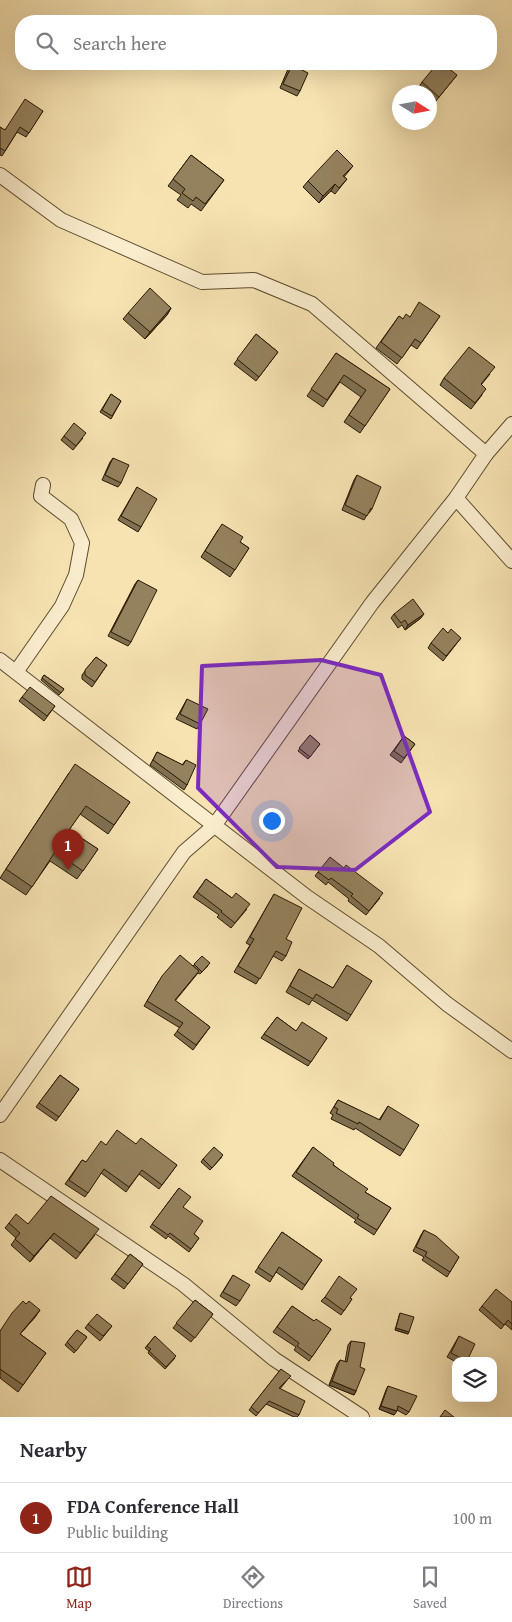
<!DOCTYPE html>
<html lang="en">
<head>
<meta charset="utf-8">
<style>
  :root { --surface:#fff; --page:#f7f7f7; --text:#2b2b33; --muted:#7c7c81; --line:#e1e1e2; --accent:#8f2418 }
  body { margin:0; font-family:"Gentium Book Plus",serif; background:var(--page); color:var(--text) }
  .controls { position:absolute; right:15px; bottom:15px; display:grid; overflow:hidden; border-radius:10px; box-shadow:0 5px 20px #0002 }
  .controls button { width:45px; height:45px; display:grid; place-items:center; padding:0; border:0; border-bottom:1px solid var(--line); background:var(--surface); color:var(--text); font:25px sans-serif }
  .compass { position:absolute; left:392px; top:85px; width:45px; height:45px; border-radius:50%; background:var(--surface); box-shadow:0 5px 20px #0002; rotate:101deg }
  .you { position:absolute; left:271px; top:820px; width:18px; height:18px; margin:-12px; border:4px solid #fff; border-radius:50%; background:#1a73e8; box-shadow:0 0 0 8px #1a73e833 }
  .badge { display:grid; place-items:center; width:32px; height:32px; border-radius:50%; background:var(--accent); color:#fff; font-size:16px; font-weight:700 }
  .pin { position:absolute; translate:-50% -41px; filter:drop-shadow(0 1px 2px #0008) }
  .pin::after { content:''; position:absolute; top:26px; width:18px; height:15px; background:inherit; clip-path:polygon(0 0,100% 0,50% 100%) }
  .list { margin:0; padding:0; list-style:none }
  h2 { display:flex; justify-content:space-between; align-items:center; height:65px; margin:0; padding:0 20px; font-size:21px }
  h2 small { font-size:16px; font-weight:400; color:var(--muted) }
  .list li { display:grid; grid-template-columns:32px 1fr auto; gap:15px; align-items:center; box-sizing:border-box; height:70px; padding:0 20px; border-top:1px solid var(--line) }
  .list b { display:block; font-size:19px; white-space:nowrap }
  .list p { margin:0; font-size:16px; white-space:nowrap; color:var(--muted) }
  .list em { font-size:16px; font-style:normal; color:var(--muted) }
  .icon { flex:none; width:28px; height:28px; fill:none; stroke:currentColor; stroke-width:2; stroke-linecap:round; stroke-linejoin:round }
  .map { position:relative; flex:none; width:512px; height:1417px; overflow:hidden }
  .search { position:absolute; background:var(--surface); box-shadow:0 5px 20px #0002; left:15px; right:15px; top:15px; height:55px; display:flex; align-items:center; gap:12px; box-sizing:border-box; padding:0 18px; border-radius:20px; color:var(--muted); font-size:19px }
  .sheet { height:135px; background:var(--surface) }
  nav { display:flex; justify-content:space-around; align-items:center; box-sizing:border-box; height:70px; border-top:1px solid var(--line); background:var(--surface); font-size:14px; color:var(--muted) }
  nav a { display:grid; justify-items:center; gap:2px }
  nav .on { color:var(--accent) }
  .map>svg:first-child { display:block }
</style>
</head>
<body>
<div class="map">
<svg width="512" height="1417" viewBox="0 0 512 1417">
  <rect width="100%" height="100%" fill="#f7e3b2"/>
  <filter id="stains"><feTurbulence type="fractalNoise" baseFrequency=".004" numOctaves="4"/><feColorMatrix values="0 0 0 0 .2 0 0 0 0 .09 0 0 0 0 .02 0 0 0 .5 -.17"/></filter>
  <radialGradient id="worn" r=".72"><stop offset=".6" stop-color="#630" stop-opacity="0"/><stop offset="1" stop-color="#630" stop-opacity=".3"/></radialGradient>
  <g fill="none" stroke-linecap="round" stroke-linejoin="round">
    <g stroke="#5c4b2e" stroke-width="16">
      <g id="minor">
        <path d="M0 175 61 220 202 282 254 280 312 304 486 454"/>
        <path d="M456 498 512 561"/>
        <path d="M0 660 307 897 379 946 447 1004 512 1051"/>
        <path d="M16 672 62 606 76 575 82 543 71 519 41 496 43 485"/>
        <path d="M0 1115 184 852 214 826 372 603 456 498 486 454 512 424"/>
        <path d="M0 1160 183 1284 274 1359 362 1417"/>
      </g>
    </g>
    <use href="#minor" stroke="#faedcd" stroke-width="14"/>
  </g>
  <g fill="#7f7051" stroke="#291802">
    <path d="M292 65 300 91 297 96 280 88 288 69Z"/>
    <path d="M457 75 436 101 430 96V92H426L419 87 422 82Z"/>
    <path d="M43 111 26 137 17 132 2 156 0 155V127L4 130Z"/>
    <path d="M191 155 224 180 201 211 191 204 188 208 177 200 181 195 168 186Z"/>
    <path d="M353 166 344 177 347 179 335 194 331 191 319 203 303 187 308 181Z"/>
    <path d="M171 308 167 315 145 339 123 319 128 313Z"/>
    <path d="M399 316 403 319 409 317 440 316 417 349 411 345 397 364 376 348Z"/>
    <path d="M256 334 278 352 256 381 234 364Z"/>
    <path d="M336 353 390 389 360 433 344 422 361 397 340 382 323 407 307 396Z"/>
    <path d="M490 374 481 385 482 395 471 409 440 385 444 378Z"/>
    <path d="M111 394 121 401 111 419 100 412Z"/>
    <path d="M64 436 83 438 73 450 61 440Z"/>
    <path d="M113 458 121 483 118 487 102 480 110 462Z"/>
    <path d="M357 475 372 509 369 513H368L364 520 342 510 354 480Z"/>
    <path d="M137 487 141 527 138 532 118 520Z"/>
    <path d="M218 530 240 542 249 548 230 577 201 557Z"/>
    <path d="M138 580 131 642 128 646 108 636 135 584Z"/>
    <path d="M394 614 421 618 405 630 402 625 398 628 391 618Z"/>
    <path d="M448 633 461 638 443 661 428 648 431 643Z"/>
    <path d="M96 657 107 665 92 687 82 679V675Z"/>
    <path d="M44 675 64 689 59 695 41 680Z"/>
    <path d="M22 697 55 706 44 721 19 701Z"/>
    <path d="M187 699 200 724 197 729 176 719Z"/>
    <path d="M310 735 320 744 308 759 298 751Z"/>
    <path d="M404 736 415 744 401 763 390 755Z"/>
    <path d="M157 752 182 765 186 760 187 785 184 790 150 765Z"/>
    <path d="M69 773 130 802 108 834 80 814 69 830 98 849 77 879 50 861 26 895 0 878Z"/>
    <path d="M318 872 380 898 366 915 348 901 349 899 328 882 326 885 315 876Z"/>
    <path d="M206 879 247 909 231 928 217 917 219 915 193 897Z"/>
    <path d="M274 894 286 939V956L282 961 273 956 256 984 234 972 250 945 246 943Z"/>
    <path d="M202 956 208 966 200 974 198 973 175 1001 210 1027 193 1050 174 1035 180 1028 144 1006 159 981 193 966Z"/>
    <path d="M347 965 351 1015 347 1021 312 1000 309 1005 286 992 299 969 333 988Z"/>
    <path d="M277 1017 296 1031 327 1038 308 1066 261 1038Z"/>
    <path d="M60 1075 79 1089 56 1121 36 1107Z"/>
    <path d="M338 1100 379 1120 388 1106 404 1150 400 1156 355 1128 354 1130 331 1119 333 1115 330 1113Z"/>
    <path d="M136 1144 177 1165 159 1189 139 1174 126 1192 101 1173 85 1197 65 1184 82 1160 86 1162 106 1145Z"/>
    <path d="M313 1147 365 1192 391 1208 374 1235 354 1222 356 1220 292 1176Z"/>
    <path d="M222 1157 210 1170 201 1162 203 1159Z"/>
    <path d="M179 1188 183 1208 194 1234 199 1238 189 1252 168 1236 166 1239 150 1227Z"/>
    <path d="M9 1223 28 1224 95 1235 76 1259 50 1238 30 1262 11 1245 16 1238 5 1228Z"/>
    <path d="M424 1230 459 1257 447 1277 422 1260 424 1257 413 1251 421 1235Z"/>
    <path d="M282 1232 322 1260 302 1290 276 1272 270 1282 255 1272Z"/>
    <path d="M130 1254 143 1264 124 1289 111 1279Z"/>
    <path d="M233 1275 240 1301 236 1306 220 1296Z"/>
    <path d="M325 1297 350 1298 352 1299 341 1315 321 1301Z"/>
    <path d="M195 1300 213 1314 191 1342 173 1328Z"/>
    <path d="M512 1302V1330L505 1324 501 1329 479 1310 482 1306Z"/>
    <path d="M26 1304 36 1316 20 1334 46 1353 18 1392 0 1378V1331Z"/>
    <path d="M292 1306 314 1321 331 1329 309 1361 294 1350 296 1347 273 1332Z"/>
    <path d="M400 1313 408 1334 395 1330 399 1316Z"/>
    <path d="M88 1324 112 1326 100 1341 85 1328Z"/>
    <path d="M77 1330 87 1337 74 1353 65 1345Z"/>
    <path d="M155 1336 175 1358 165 1369 148 1353 149 1351 145 1348Z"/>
    <path d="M459 1336 467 1361H456V1362L447 1357Z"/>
    <path d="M351 1341 356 1391 354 1395 329 1385 337 1364 340 1360 345 1362 348 1345Z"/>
    <path d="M281 1369 288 1379 280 1389 299 1415 297 1417H294L266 1404 256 1416 249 1410Z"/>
    <path d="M388 1386 409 1412 406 1415 397 1410 394 1415 379 1409 386 1390Z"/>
  </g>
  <g fill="#685b42" stroke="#291802">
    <path d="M335 184 331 191 319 203 323 196Z"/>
    <path d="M171 308 167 315 145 339 150 332Z"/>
    <path d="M424 614 421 618 405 630 408 625Z"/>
    <path d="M54 1233 50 1238 30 1262 34 1256Z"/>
    <path d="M40 1310 36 1316 15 1340Z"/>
    <path d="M396 1328 409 1332 408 1334 395 1330Z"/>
    <path d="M332 1381 356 1391 354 1395 329 1385Z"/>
    <path d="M381 1406 397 1411 394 1415 379 1409Z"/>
  </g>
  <g fill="#94825e" stroke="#291802">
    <path d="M437 64H443L457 75 439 97 422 82Z"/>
    <path d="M292 65 308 73 300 91 283 84Z"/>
    <path d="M25 99 43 111 29 133 20 127 5 151 0 148V127L5 130Z"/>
    <path d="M337 150 353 166 343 176 347 179 339 188 335 184 323 196 308 181Z"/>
    <path d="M191 155 224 180 205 204 196 197 193 201 182 193 185 189 173 179Z"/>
    <path d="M150 288 171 308 150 332 128 313Z"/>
    <path d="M419 302 440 316 421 343 415 339 402 358 381 342 399 316 403 319 406 314 410 317Z"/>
    <path d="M256 334 278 352 259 377 237 359Z"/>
    <path d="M469 347 495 367 481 384 486 389 475 403 444 378Z"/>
    <path d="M336 353 390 389 365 426 349 415 366 390 344 375 327 400 311 389Z"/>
    <path d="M111 394 121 401 112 416 102 410Z"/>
    <path d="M74 423 86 433 76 446 64 436Z"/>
    <path d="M113 458 129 465 121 483 105 475Z"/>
    <path d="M357 475 381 487 372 509 371 508 367 516 345 505Z"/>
    <path d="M137 487 157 499 141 527 121 516Z"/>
    <path d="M222 524 243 537 240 542 249 548 235 570 205 551Z"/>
    <path d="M138 580 157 590 131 642 111 632Z"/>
    <path d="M413 599 424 614 408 625 405 620 401 623 394 614Z"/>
    <path d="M443 628 448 633 451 629 461 638 446 656 431 643Z"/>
    <path d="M96 657 107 665 95 682 85 675V670Z"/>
    <path d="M44 675 64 689 61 693 42 678Z"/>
    <path d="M30 687 55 706 47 716 22 697Z"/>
    <path d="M187 699 208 709 200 724 180 714Z"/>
    <path d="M310 735 320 744 310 757 299 748Z"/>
    <path d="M404 736 415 744 404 758 394 751Z"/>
    <path d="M157 752 183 765 186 760 196 765 187 785 153 760Z"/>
    <path d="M75 764 130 802 114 825 86 806 69 830 98 849 83 871 55 852 32 887 6 869Z"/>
    <path d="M330 857 344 868 346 865 383 893 369 911 351 896 353 894 331 878 329 880 318 872Z"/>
    <path d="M206 879 232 898 236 893 250 904 235 923 221 912 222 911 197 892Z"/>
    <path d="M274 894 302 908 286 939 292 942 286 956 276 951 260 979 238 966 254 939 250 937Z"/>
    <path d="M180 955 199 971 175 1000 210 1027 196 1045 177 1031 183 1023 147 1001 162 976Z"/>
    <path d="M202 956 210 963 202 972 194 964Z"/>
    <path d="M347 965 372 981 351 1015 316 994 313 999 290 986 299 969 333 988Z"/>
    <path d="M277 1017 296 1031 302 1022 327 1038 311 1062 264 1034Z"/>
    <path d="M60 1075 79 1089 59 1117 39 1103Z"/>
    <path d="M338 1100 380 1120 388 1106 419 1125 404 1150 359 1122 358 1124 336 1113 338 1109 334 1107Z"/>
    <path d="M117 1130 136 1144 141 1138 177 1165 162 1185 142 1170 129 1187 104 1169 88 1193 69 1180 82 1160 86 1162 101 1141 106 1145Z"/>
    <path d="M214 1147 223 1155 212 1168 203 1159Z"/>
    <path d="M313 1147 334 1163 333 1165 368 1189 365 1192 391 1208 377 1230 357 1218 359 1215 296 1172Z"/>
    <path d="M179 1188 191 1197 183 1207 203 1221 194 1234 199 1238 191 1249 170 1233 168 1235 152 1224Z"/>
    <path d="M51 1196 99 1229 80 1253 54 1233 34 1256 15 1239 20 1233 9 1223 16 1214 28 1224Z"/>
    <path d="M424 1230 436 1236 459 1257 450 1272 425 1256 427 1252 416 1247Z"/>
    <path d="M282 1232 322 1260 305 1285 279 1267 273 1277 258 1267Z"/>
    <path d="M130 1254 143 1264 128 1284 115 1274Z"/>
    <path d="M233 1275 250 1285 240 1301 223 1292Z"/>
    <path d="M339 1276 357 1289 350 1298 352 1299 344 1311 325 1297Z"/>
    <path d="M496 1289 512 1302V1324L508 1320 504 1325 482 1306Z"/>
    <path d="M195 1300 213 1314 195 1338 176 1323Z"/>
    <path d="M23 1301 26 1304 29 1301 40 1310 20 1334 46 1353 23 1385 0 1369V1331L12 1313Z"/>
    <path d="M292 1306 314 1321 316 1319 331 1329 312 1357 297 1346 299 1343 277 1327Z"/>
    <path d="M400 1313 414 1317 409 1332 396 1328Z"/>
    <path d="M97 1314 112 1326 103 1336 88 1324Z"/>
    <path d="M77 1330 87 1337 76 1351 67 1342Z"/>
    <path d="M155 1336 176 1356 166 1367 149 1351 151 1349 147 1346Z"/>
    <path d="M459 1336 475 1344 467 1361 451 1353Z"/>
    <path d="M351 1341 365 1343 360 1367 365 1369 356 1391 332 1381 340 1360 347 1362Z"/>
    <path d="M281 1369 291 1376 279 1388 305 1401 299 1415 269 1401 258 1413 251 1407Z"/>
    <path d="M388 1386 417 1396 409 1412 398 1406 397 1411 381 1406Z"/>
    <path d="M445 1410 454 1417H440Z"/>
  </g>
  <path fill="#7b2cbf" fill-opacity="0.2" stroke="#7b2cbf" stroke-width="4" stroke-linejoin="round" d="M321 660 381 675 430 812 355 870 277 867 198 788 202 666Z"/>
  <rect width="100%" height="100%" filter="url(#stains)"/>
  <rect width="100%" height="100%" fill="url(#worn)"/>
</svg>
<div class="controls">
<button><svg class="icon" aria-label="layers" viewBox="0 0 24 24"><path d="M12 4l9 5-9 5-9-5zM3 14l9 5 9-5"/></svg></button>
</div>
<svg class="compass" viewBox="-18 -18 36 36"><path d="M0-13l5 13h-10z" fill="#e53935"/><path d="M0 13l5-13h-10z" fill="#7c7c81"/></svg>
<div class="you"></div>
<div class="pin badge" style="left:68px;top:870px">1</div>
<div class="search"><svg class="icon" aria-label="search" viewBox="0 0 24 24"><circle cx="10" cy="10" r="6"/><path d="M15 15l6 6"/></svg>Search here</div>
</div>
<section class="sheet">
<h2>Nearby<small></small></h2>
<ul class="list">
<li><span class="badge">1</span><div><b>FDA Conference Hall</b><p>Public building</p></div><em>100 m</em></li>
</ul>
</section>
<nav>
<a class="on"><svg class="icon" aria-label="map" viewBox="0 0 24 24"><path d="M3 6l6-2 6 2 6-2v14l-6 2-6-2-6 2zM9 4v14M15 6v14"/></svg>Map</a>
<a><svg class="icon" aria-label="directions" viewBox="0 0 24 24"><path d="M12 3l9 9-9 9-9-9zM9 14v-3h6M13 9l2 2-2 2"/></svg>Directions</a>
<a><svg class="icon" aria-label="saved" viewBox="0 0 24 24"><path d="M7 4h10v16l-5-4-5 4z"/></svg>Saved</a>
</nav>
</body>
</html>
